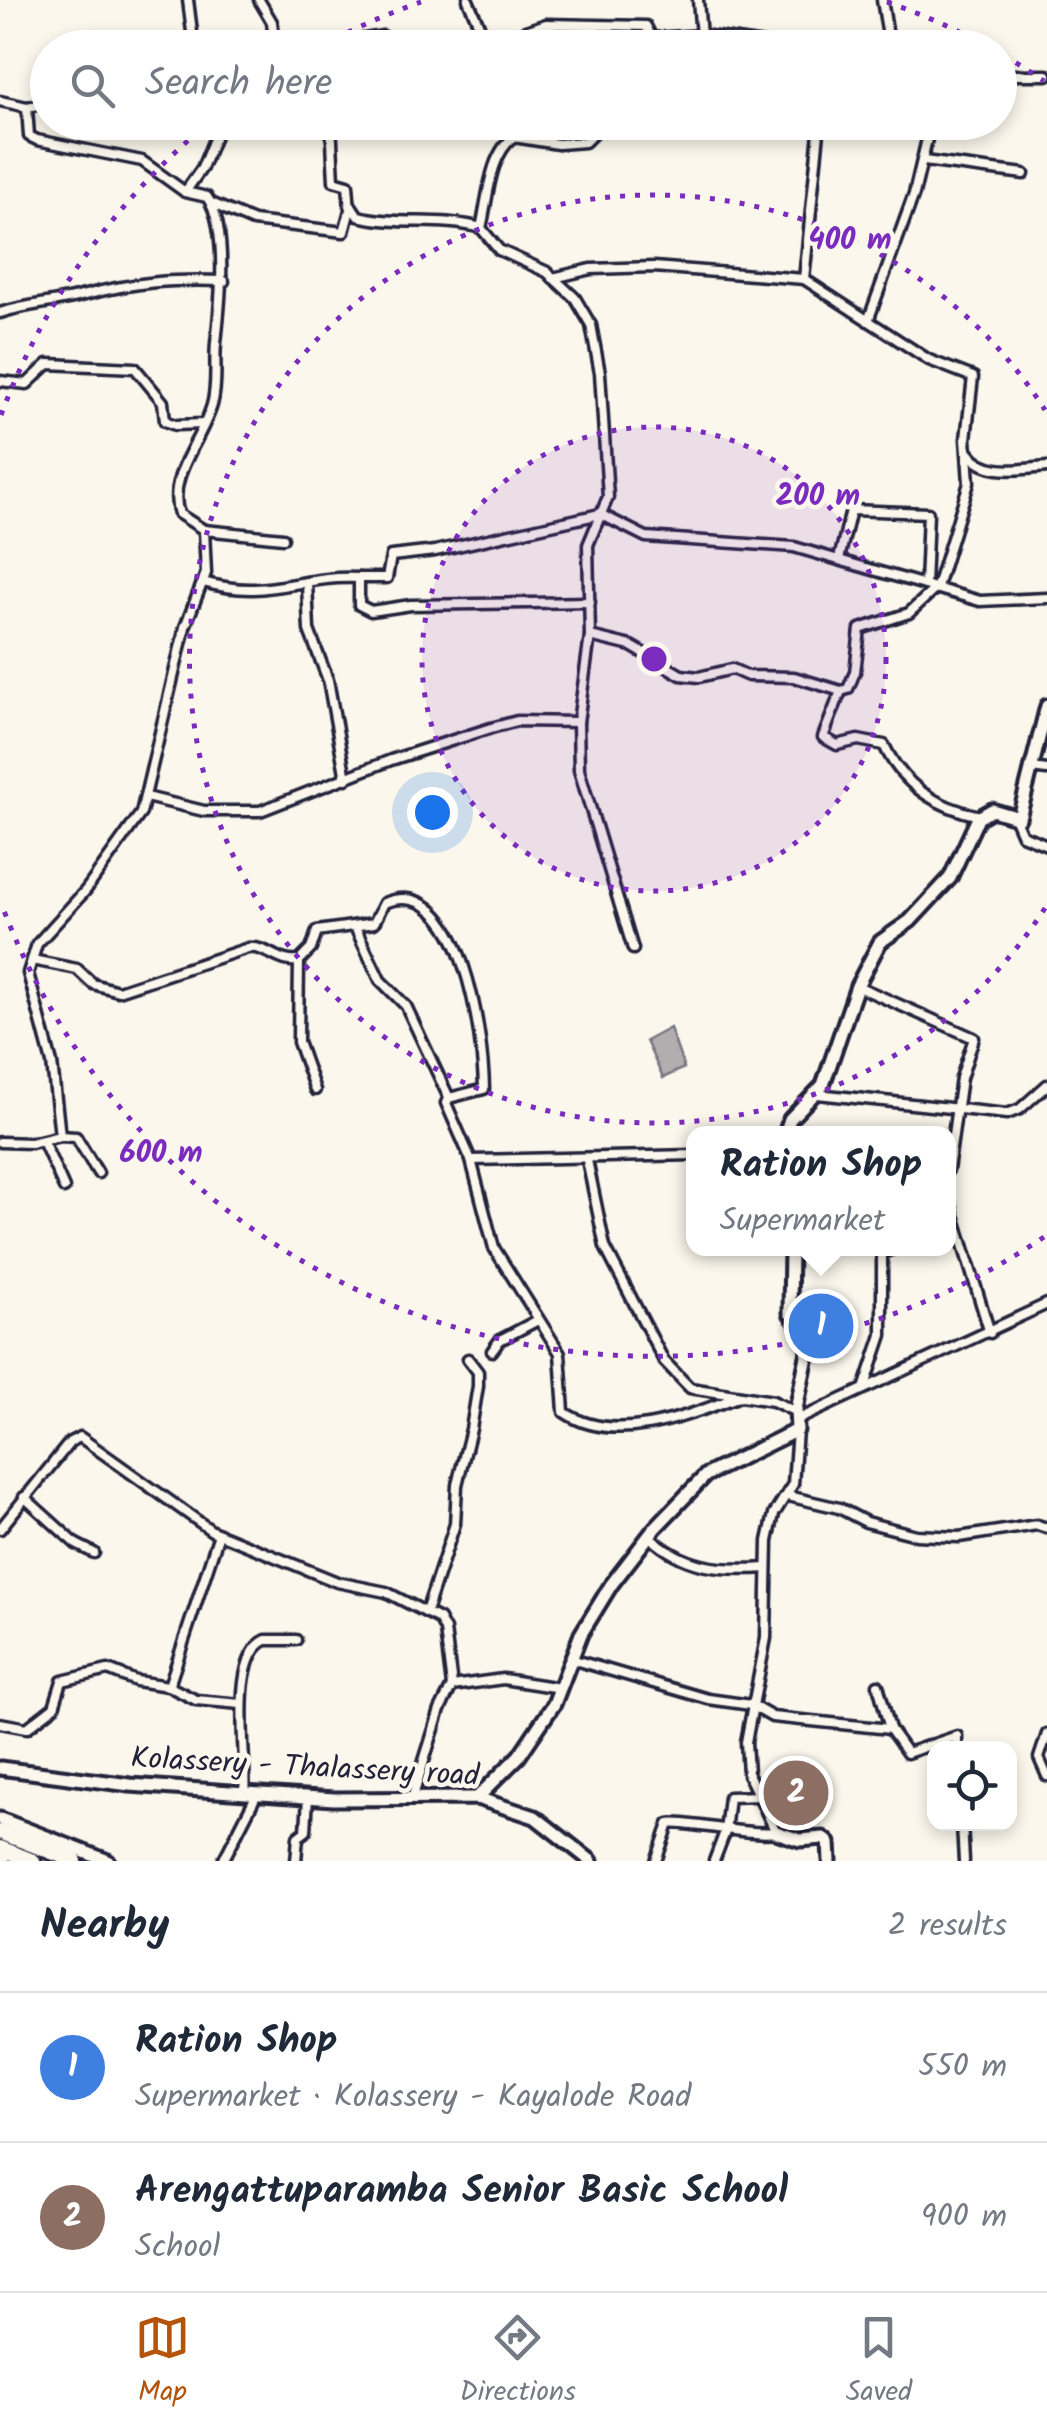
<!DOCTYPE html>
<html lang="en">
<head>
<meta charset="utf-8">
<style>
  :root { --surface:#fff; --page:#f2f2f3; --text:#1f2937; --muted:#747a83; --line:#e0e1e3; --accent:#b45309 }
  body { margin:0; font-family:Kalam,sans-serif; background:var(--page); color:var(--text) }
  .controls { position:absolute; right:30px; bottom:30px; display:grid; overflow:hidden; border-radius:20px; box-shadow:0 5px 15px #0003 }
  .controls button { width:90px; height:90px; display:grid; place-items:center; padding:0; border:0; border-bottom:2px solid var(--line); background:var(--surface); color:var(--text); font:50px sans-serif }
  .you { position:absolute; left:432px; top:812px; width:35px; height:35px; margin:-25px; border:8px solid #fff; border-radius:50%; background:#1a73e8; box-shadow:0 0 0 15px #1a73e833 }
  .badge { display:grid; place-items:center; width:65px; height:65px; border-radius:50%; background:var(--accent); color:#fff; font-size:32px; font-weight:700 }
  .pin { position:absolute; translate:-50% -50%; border:5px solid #fff; box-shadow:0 2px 10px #0006 }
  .popup { position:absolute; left:686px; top:1126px; width:270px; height:130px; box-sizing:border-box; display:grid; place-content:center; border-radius:20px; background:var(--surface); filter:drop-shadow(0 2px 8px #0005); font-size:32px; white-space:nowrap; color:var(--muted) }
  .popup b { font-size:38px; color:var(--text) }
  .popup::after { content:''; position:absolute; left:50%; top:100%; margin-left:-20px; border:20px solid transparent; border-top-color:var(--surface) }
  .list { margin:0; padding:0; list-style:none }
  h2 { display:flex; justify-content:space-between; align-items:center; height:130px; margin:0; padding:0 40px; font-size:42px }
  h2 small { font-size:32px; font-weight:400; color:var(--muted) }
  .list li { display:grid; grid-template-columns:65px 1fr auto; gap:30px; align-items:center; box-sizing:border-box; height:150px; padding:0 40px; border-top:2px solid var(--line) }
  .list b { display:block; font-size:38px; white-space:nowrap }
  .list p { margin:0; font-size:32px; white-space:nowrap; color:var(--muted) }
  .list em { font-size:32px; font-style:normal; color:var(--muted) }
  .icon { flex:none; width:55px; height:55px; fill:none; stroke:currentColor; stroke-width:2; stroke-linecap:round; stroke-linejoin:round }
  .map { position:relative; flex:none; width:1047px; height:1861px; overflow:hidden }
  .search { position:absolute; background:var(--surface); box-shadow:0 5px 15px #0003; left:30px; right:30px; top:30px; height:110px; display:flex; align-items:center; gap:25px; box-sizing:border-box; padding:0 35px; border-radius:55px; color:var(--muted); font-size:38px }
  .sheet { height:430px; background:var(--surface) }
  nav { display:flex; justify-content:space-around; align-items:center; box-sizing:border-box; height:140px; border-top:2px solid var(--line); background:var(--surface); font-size:28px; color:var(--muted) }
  nav a { display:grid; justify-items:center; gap:5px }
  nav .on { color:var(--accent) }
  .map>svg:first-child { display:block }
</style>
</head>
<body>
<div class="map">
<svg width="1047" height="1861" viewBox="0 0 1047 1861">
  <rect width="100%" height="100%" fill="#fbf7ec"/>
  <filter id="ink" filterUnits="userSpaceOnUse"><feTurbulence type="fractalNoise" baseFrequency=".01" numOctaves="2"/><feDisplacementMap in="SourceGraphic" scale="20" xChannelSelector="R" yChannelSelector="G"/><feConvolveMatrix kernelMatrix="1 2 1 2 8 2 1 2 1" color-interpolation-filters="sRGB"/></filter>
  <g filter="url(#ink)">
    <path fill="#ebe7df" d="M765 1777 823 1778 822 1826 780 1825Z"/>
    <path fill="#b1aeb0" stroke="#787681" stroke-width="2.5" d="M670 1028 684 1068 663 1078 646 1041Z"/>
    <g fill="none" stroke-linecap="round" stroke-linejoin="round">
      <g stroke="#22223b" stroke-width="15">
        <g id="street">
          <path d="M188 0 194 48"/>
          <path d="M259 0 272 22 275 48"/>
          <path d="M468 0 488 46"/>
          <path d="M698 0 702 48"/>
          <path d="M882 0 890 48"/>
          <path d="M487 44 546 24 646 26 652 38 703 35 792 48"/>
          <path d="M309 48 383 36"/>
          <path d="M1000 75H1047"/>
          <path d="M0 101 27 107 29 136 37 140 142 161 185 192"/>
          <path d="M27 107 48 103"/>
          <path d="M924 161 1024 174"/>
          <path d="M211 203 253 221 344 232 350 210 348 185 334 181 331 122"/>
          <path d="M350 204 358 216C398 226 441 217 481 228L499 250 547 272 575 298 591 325 600 373 608 497 588 545 590 636 578 722 579 770 633 949"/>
          <path d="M481 228C488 200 489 154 514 137L558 144 585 142 593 134 592 122"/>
          <path d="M553 278 591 269 654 267 804 279 929 360 973 377 966 439 969 483 937 587 909 613 860 629 855 672 848 689 841 691 794 677 748 676 732 669 699 677 681 675 631 646 590 636"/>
          <path d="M804 279 820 122"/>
          <path d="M0 313C28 304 57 303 85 295 135 282 172 279 224 281"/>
          <path d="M868 321 914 194 931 122"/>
          <path d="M0 381 27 384 48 364 135 368 163 402 165 421 175 425 204 424"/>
          <path d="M968 452C985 477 1021 469 1047 467"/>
          <path d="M204 530 283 538"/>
          <path d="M839 559 851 510 928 513 925 585"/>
          <path d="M203 582C269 601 298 575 359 578"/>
          <path d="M307 582 309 630 328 680 346 779"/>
          <path d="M590 602 411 605 371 611 359 605V578H387L391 556 435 551 600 514 646 537 794 547 980 601 1047 598"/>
          <path d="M841 691 823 737 837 745 858 740 884 745C903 786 936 807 980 816"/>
          <path d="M1031 768 1047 770"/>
          <path d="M146 797 204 811H260L391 760 491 728 517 721 578 722"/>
          <path d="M1015 819 1022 835 1047 845"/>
          <path d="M355 927 380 980 406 1006 449 1098"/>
          <path d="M32 960 77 969 93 984 118 991 248 948C268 946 278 964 299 961L311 949 317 931 374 923 384 903C463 871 483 1038 484 1089L449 1098 446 1103 471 1160 694 1155"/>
          <path d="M299 961 298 1042 315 1090"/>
          <path d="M857 986 974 1038 961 1078 948 1170"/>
          <path d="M817 1094 1007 1114 1020 1109 1047 1085"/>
          <path d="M60 1136 76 1137 98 1173"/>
          <path d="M43 1141 64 1188"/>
          <path d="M0 1142 31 1143 60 1136 52 1063 28 973 37 944 86 890 141 813 185 627 206 573 204 530 179 514C166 477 202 440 212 405 218 384 214 364 216 343 220 306 229 228 207 197L185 192 202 168 221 122"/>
          <path d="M471 1160 494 1248 560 1353 564 1412C614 1447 690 1415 740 1396"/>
          <path d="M587 1160 605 1247 664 1361 690 1388 773 1401 796 1412"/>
          <path d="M948 1196 990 1333"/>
          <path d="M492 1351 500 1340 538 1320"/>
          <path d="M865 1386 882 1335V1253L897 1248"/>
          <path d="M797 1420 1047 1304"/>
          <path d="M788 1496 839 1508 866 1522 916 1535 959 1537 1037 1525 1047 1528"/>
          <path d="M24 1497 76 1544 94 1553"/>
          <path d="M0 1529 70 1442 80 1437 212 1531 337 1582 386 1592 439 1619 445 1630 452 1686"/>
          <path d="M649 1536C685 1569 720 1571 767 1568"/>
          <path d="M426 1612 455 1524 457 1485 471 1429 478 1386V1372L468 1359"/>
          <path d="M571 1659 708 1699 751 1705 772 1717 890 1729 878 1685"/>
          <path d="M169 1686 219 1534"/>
          <path d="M0 1723 27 1728 54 1707 62 1681 108 1670 136 1681 168 1686 196 1700 241 1704"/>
          <path d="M890 1729 907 1753 957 1736V1748"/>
          <path d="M1047 1734 1039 1758 1047 1776"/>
          <path d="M244 1793C248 1760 228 1657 266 1640H296"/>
          <path d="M412 1799 440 1710 452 1686 503 1679 560 1688"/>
          <path d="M962 1824 964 1861"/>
          <path d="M223 1861 257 1794"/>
          <path d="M296 1861 298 1837 306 1831 308 1797"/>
          <path d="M656 1861 669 1824C679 1820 748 1836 776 1832L748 1774 746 1742 766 1638 768 1541 774 1514 793 1484 797 1430"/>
          <path d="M714 1861 725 1832 729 1797 761 1796"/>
        </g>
      </g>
      <g stroke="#22223b" stroke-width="19">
        <g id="secondary">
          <path d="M785 1134 790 1119 823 1085 857 986 880 942 910 921 950 878 978 818 992 810 1019 818 1047 706"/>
          <path d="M0 1768 130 1785 334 1799 477 1798 535 1817 591 1861"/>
          <path d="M477 1798 519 1756 554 1704 581 1634 611 1585 655 1528 706 1475 797 1430 796 1409 810 1342 790 1313 791 1248"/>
          <path d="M0 1819 108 1861"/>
          <path d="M776 1832 800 1840 823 1838 829 1843 830 1861"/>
          <path d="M0 1859 4 1861"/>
        </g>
      </g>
      <g stroke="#22223b" stroke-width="21">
        <g id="highway">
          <path d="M0 1832 75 1861"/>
          <path d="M0 1848 33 1861"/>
        </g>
      </g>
      <use href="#street" stroke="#fbf7ec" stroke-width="8"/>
      <use href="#secondary" stroke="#fbf7ec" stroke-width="11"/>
      <use href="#highway" stroke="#fbf7ec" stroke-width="14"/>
    </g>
  </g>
  <circle cx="654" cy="659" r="232" fill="#7b2cbf" fill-opacity=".12"/>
  <g fill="none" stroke="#7b2cbf" stroke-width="5" stroke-dasharray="5 10">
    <circle cx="654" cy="659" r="232"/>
    <path d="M1045 908A464 464 0 1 1 1045 410"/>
    <path d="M1044 1237A697 697 0 0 1 1 903M1 415A697 697 0 0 1 206 125M321 46A697 697 0 0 1 421 2M887 2A697 697 0 0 1 987 46M1003 55A697 697 0 0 1 1044 81"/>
  </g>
  <g text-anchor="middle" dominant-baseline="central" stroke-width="9" stroke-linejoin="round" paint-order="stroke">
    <g font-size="30" fill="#22223b" stroke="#fbf7ec">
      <text transform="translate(305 1768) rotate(3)">Kolassery - Thalassery road</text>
    </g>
  </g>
  <circle cx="654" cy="659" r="15" fill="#7b2cbf" stroke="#fbf7ec" stroke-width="5"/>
  <g font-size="30" text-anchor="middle" font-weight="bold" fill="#7b2cbf" stroke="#fbf7ec" stroke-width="9" stroke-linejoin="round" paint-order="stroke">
    <text x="850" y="249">400 m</text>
    <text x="818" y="505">200 m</text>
    <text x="161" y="1162">600 m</text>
  </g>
</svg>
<div class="controls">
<button><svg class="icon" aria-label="locate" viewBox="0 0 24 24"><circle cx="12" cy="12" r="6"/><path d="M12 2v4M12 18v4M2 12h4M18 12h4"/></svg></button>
</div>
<div class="you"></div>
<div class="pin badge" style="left:821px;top:1326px;background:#3f7fe0">1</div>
<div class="popup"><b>Ration Shop</b>Supermarket</div>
<div class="pin badge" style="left:796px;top:1793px;background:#8d6e63">2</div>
<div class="search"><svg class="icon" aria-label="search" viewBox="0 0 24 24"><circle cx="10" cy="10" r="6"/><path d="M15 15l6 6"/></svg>Search here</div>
</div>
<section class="sheet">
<h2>Nearby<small>2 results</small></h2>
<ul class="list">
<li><span class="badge" style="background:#3f7fe0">1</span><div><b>Ration Shop</b><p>Supermarket · Kolassery - Kayalode Road</p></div><em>550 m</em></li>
<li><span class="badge" style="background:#8d6e63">2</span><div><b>Arengattuparamba Senior Basic School</b><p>School</p></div><em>900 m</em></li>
</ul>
</section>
<nav>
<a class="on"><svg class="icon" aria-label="map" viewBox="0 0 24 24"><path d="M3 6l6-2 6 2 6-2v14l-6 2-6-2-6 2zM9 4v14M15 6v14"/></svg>Map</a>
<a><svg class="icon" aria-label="directions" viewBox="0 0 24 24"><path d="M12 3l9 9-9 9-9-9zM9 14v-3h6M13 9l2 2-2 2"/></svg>Directions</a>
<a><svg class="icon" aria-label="saved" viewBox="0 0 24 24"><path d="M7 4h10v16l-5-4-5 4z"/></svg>Saved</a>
</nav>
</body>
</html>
